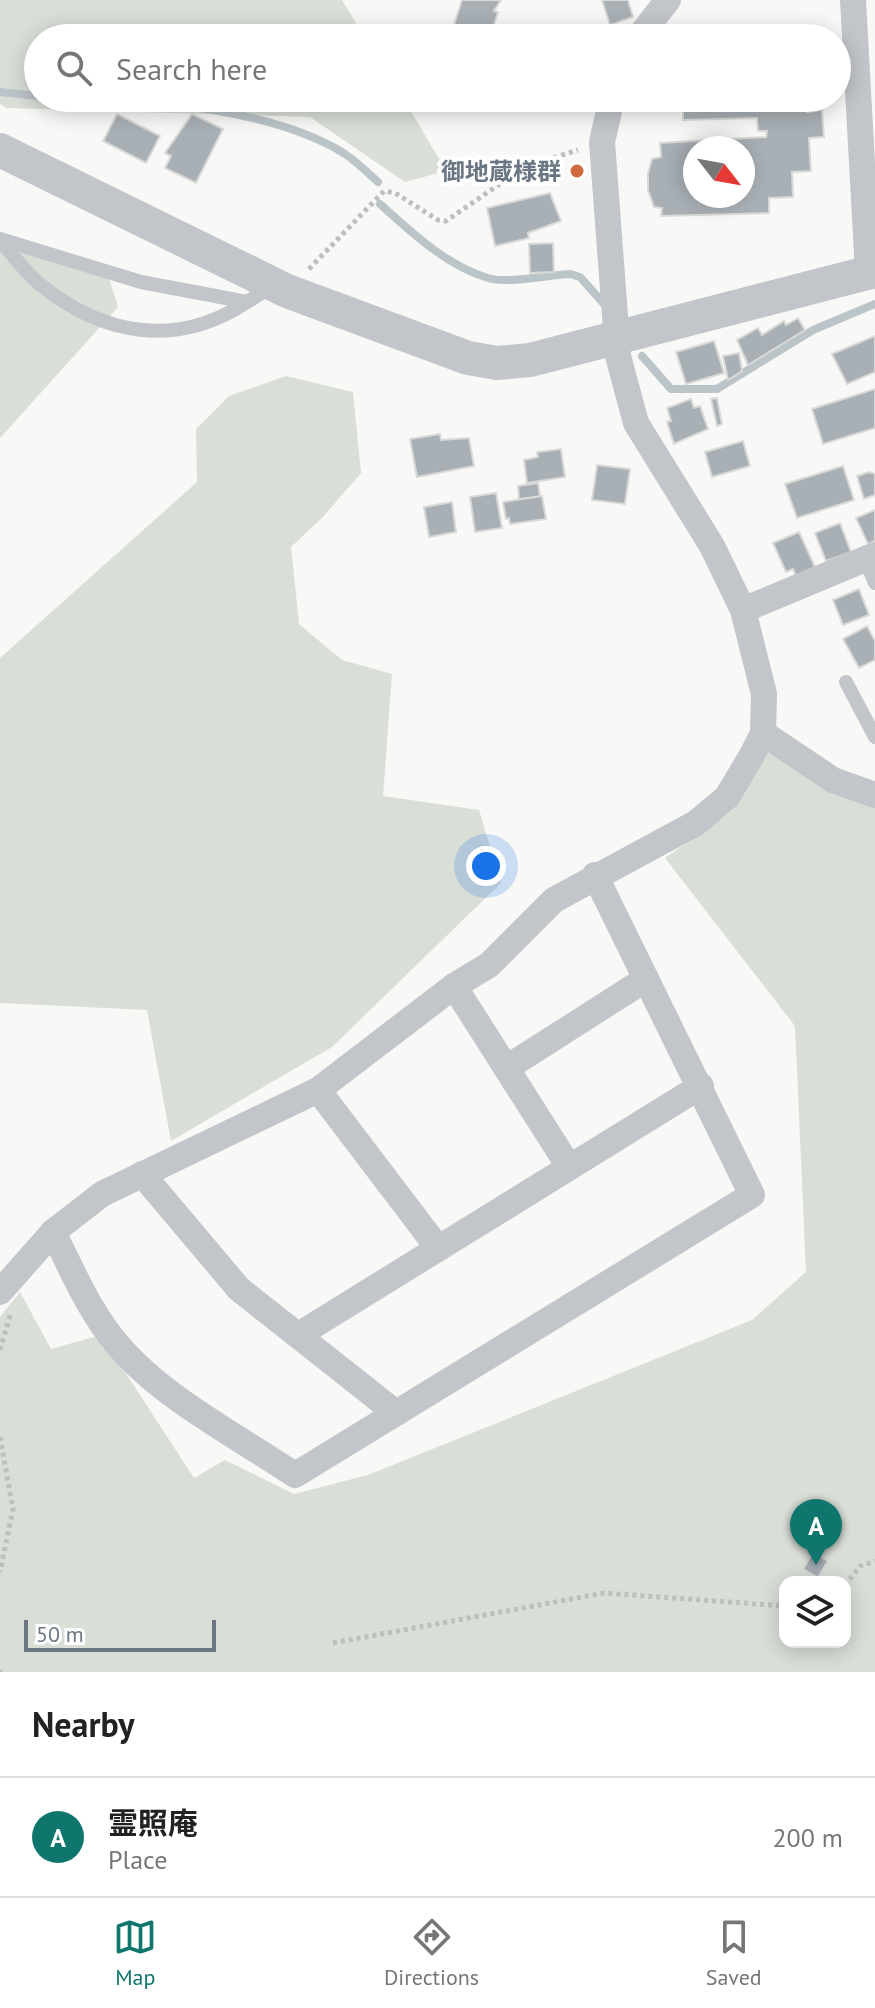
<!DOCTYPE html>
<html lang="en">
<head>
<meta charset="utf-8">
<style>
  :root { --surface:#fff; --page:#f2f2f2; --text:#222; --muted:#767676; --line:#e0e0e0; --accent:#0f766e }
  body { margin:0; font-family:"PT Sans","Noto Sans JP",sans-serif; background:var(--page); color:var(--text) }
  .controls { position:absolute; right:24px; bottom:24px; display:grid; overflow:hidden; border-radius:16px; box-shadow:0 4px 20px #0003 }
  .controls button { width:72px; height:72px; display:grid; place-items:center; padding:0; border:0; border-bottom:2px solid var(--line); background:var(--surface); color:var(--text); font:40px sans-serif }
  .compass { position:absolute; left:683px; top:136px; width:72px; height:72px; border-radius:50%; background:var(--surface); box-shadow:0 4px 20px #0003; rotate:121deg }
  .scale { position:absolute; left:24px; bottom:20px; width:192px; box-sizing:border-box; padding-left:8px; border:4px solid #6a7683; border-top:0; font-size:22px; line-height:28px; white-space:nowrap; color:#6a7683; -webkit-text-stroke:6px #fff; paint-order:stroke }
  .you { position:absolute; left:486px; top:866px; width:28px; height:28px; margin:-20px; border:6px solid #fff; border-radius:50%; background:#1a73e8; box-shadow:0 0 0 12px #1a73e833 }
  .badge { display:grid; place-items:center; width:52px; height:52px; border-radius:50%; background:var(--accent); color:#fff; font-size:26px; font-weight:700 }
  .pin { position:absolute; translate:-50% -66px; filter:drop-shadow(0 2px 4px #0008) }
  .pin::after { content:''; position:absolute; top:42px; width:28px; height:24px; background:inherit; clip-path:polygon(0 0,100% 0,50% 100%) }
  .list { margin:0; padding:0; list-style:none }
  h2 { display:flex; justify-content:space-between; align-items:center; height:104px; margin:0; padding:0 32px; font-size:34px }
  h2 small { font-size:26px; font-weight:400; color:var(--muted) }
  .list li { display:grid; grid-template-columns:52px 1fr auto; gap:24px; align-items:center; box-sizing:border-box; height:120px; padding:0 32px; border-top:2px solid var(--line) }
  .list b { display:block; font-size:30px; white-space:nowrap }
  .list p { margin:0; font-size:26px; white-space:nowrap; color:var(--muted) }
  .list em { font-size:26px; font-style:normal; color:var(--muted) }
  .icon { flex:none; width:44px; height:44px; fill:none; stroke:currentColor; stroke-width:2; stroke-linecap:round; stroke-linejoin:round }
  .map { position:relative; flex:none; width:875px; height:1672px; overflow:hidden }
  .search { position:absolute; background:var(--surface); box-shadow:0 4px 20px #0003; left:24px; right:24px; top:24px; height:88px; display:flex; align-items:center; gap:20px; box-sizing:border-box; padding:0 28px; border-radius:44px; color:var(--muted); font-size:30px }
  .sheet { height:224px; background:var(--surface) }
  nav { display:flex; justify-content:space-around; align-items:center; box-sizing:border-box; height:112px; border-top:2px solid var(--line); background:var(--surface); font-size:22px; color:var(--muted) }
  nav a { display:grid; justify-items:center; gap:4px }
  nav .on { color:var(--accent) }
  .map>svg:first-child { display:block }
</style>
</head>
<body>
<div class="map">
<svg width="875" height="1672" viewBox="0 0 875 1672">
  <rect width="100%" height="100%" fill="#f8f8f6"/>
  <g fill="#d9ded7" fill-rule="evenodd">
    <path d="M0 0H342L365 38H38V98H403L446 171 405 182 310 117 6 108 0 104Z"/>
    <path d="M7 244 109 278 118 307 0 438V250Z"/>
    <path d="M286 376 353 392 361 473 322 518 291 547 299 624 342 660 392 674 383 796 479 810 501 883 332 1047 171 1141 147 1010 0 1003V658L197 482 196 429 229 396Z"/>
    <path d="M773 743 875 807V1672H0V1317L20 1292 51 1349 101 1335 194 1478 225 1460 294 1494 368 1475 752 1320 806 1272 795 1026 665 858 734 809ZM785 1582H845V1642H785Z"/>
  </g>
  <g fill="none" stroke-linecap="round" stroke-linejoin="round">
    <g stroke="#bbc4c8" stroke-width="8">
      <path d="M0 92 38 96"/>
      <path d="M119 98C189 105 285 116 345 154 357 162 368 173 378 182"/>
      <path d="M380 204C411 232 447 266 488 278 507 284 549 275 570 274L580 277 605 305"/>
      <path d="M642 356 671 389H717L813 330 875 304"/>
    </g>
  </g>
  <g fill="#a9b0b5" stroke="#d9dad8" stroke-width="2" fill-rule="evenodd">
    <path d="M462 0H501L494 11 498 12 490 38 454 25Z"/>
    <path d="M602 0H628L633 17 610 25Z"/>
    <path d="M683 98H806L807 112 822 110 824 137 809 138 811 171 792 172 793 197 769 198V213L661 216 662 208 654 207 648 190V173L652 159 661 157 660 143 766 137 767 131H758L757 118 683 120ZM695 148H743V196H695Z"/>
    <path d="M117 114 160 136 146 163 103 141Z"/>
    <path d="M192 114 223 129 196 183 165 168 171 156 165 153Z"/>
    <path d="M550 193 561 221 528 233 529 238 495 246 487 208Z"/>
    <path d="M553 243 554 272 530 273 529 244Z"/>
    <path d="M798 318 805 330 748 365 737 340 758 328 762 335 784 321 786 325Z"/>
    <path d="M875 336V372L847 384 832 354Z"/>
    <path d="M714 341 724 373 686 384 676 352Z"/>
    <path d="M739 353 742 371 728 380 723 356Z"/>
    <path d="M875 389V428L823 444 812 409Z"/>
    <path d="M717 398 722 424 717 426 711 399Z"/>
    <path d="M691 399 694 408 700 406 708 429 674 444 667 422 671 421 667 408Z"/>
    <path d="M440 434 441 440 469 438 474 466 417 477 410 439Z"/>
    <path d="M743 441 750 466 712 477 705 452Z"/>
    <path d="M561 449 565 477 527 483 524 460 538 457 537 452Z"/>
    <path d="M597 465 630 469 625 504 592 500Z"/>
    <path d="M843 466 854 500 797 518 785 484Z"/>
    <path d="M869 472 875 474V495L864 499 857 476Z"/>
    <path d="M538 483 540 497 519 499 518 486Z"/>
    <path d="M496 493 502 528 475 532 470 497Z"/>
    <path d="M542 496 546 519 510 524 509 518 506 519 503 502Z"/>
    <path d="M452 502 456 532 429 537 424 507Z"/>
    <path d="M875 510V541L868 544 856 518Z"/>
    <path d="M840 523 851 552 826 561 815 533Z"/>
    <path d="M799 532 815 567 796 576 793 569 786 572 773 543Z"/>
    <path d="M859 589 869 615 843 625 833 600Z"/>
    <path d="M867 626 875 641V660L859 668 843 639Z"/>
    <path d="M813 1552 828 1561 818 1578 803 1569Z"/>
  </g>
  <g fill="none" stroke-linecap="round" stroke-linejoin="round">
    <g stroke="#bcbec0" stroke-width="5" stroke-dasharray="4 4" stroke-linecap="butt">
      <path d="M309 269 384 191 395 193 438 220 446 221 523 168 578 150"/>
      <path d="M0 1350 11 1312"/>
      <path d="M0 1437 13 1509 0 1572"/>
      <path d="M845 1586 860 1566 875 1561"/>
      <path d="M333 1643 604 1593 785 1606"/>
      <path d="M0 1671 2 1672"/>
    </g>
    <g stroke="#c2c5c9" stroke-width="14">
      <path d="M0 239 141 282 247 302 271 287"/>
      <path d="M0 240C13 255 26 274 42 286 105 336 178 348 247 302"/>
      <path d="M865 559 875 583"/>
      <path d="M846 682 875 737"/>
    </g>
    <g stroke="#c2c5c9" stroke-width="26">
      <path d="M853 0 868 272"/>
      <path d="M638 38 668 0"/>
      <path d="M743 610 875 555"/>
      <path d="M763 733 833 780 875 795"/>
      <path d="M454 986 568 1165"/>
      <path d="M508 1067 646 979"/>
      <path d="M318 1090 438 1248"/>
      <path d="M142 1174 239 1289 396 1413"/>
      <path d="M53 1232C72 1270 89 1311 117 1344 161 1397 237 1436 295 1475L752 1195 595 875"/>
      <path d="M0 1292 53 1232 102 1194 318 1090 454 986 489 965 554 900 696 823 727 797 752 755 763 733 764 694 743 610 712 546 636 423 618 356 602 142 612 98"/>
      <path d="M300 1334 701 1086"/>
    </g>
    <path stroke="#c2c5c9" stroke-width="34" d="M0 150 287 291 468 358 497 363 530 360 875 271"/>
  </g>
  <circle fill="#cf6a3e" stroke="#fff" stroke-width="3" cx="577" cy="171" r="8"/>
  <g text-anchor="middle" dominant-baseline="central" stroke-width="8" stroke-linejoin="round" paint-order="stroke">
    <g font-size="24" font-weight="bold" fill="#6a7683" stroke="#fff" text-anchor="end">
      <text x="561" y="171">御地蔵様群</text>
    </g>
  </g>
</svg>
<div class="controls">
<button><svg class="icon" aria-label="layers" viewBox="0 0 24 24"><path d="M12 4l9 5-9 5-9-5zM3 14l9 5 9-5"/></svg></button>
</div>
<svg class="compass" viewBox="-18 -18 36 36"><path d="M0-13l5 13h-10z" fill="#e53935"/><path d="M0 13l5-13h-10z" fill="#767676"/></svg>
<div class="scale">50 m</div>
<div class="you"></div>
<div class="pin badge" style="left:816px;top:1565px">A</div>
<div class="search"><svg class="icon" aria-label="search" viewBox="0 0 24 24"><circle cx="10" cy="10" r="6"/><path d="M15 15l6 6"/></svg>Search here</div>
</div>
<section class="sheet">
<h2>Nearby<small></small></h2>
<ul class="list">
<li><span class="badge">A</span><div><b>霊照庵</b><p>Place</p></div><em>200 m</em></li>
</ul>
</section>
<nav>
<a class="on"><svg class="icon" aria-label="map" viewBox="0 0 24 24"><path d="M3 6l6-2 6 2 6-2v14l-6 2-6-2-6 2zM9 4v14M15 6v14"/></svg>Map</a>
<a><svg class="icon" aria-label="directions" viewBox="0 0 24 24"><path d="M12 3l9 9-9 9-9-9zM9 14v-3h6M13 9l2 2-2 2"/></svg>Directions</a>
<a><svg class="icon" aria-label="saved" viewBox="0 0 24 24"><path d="M7 4h10v16l-5-4-5 4z"/></svg>Saved</a>
</nav>
</body>
</html>
